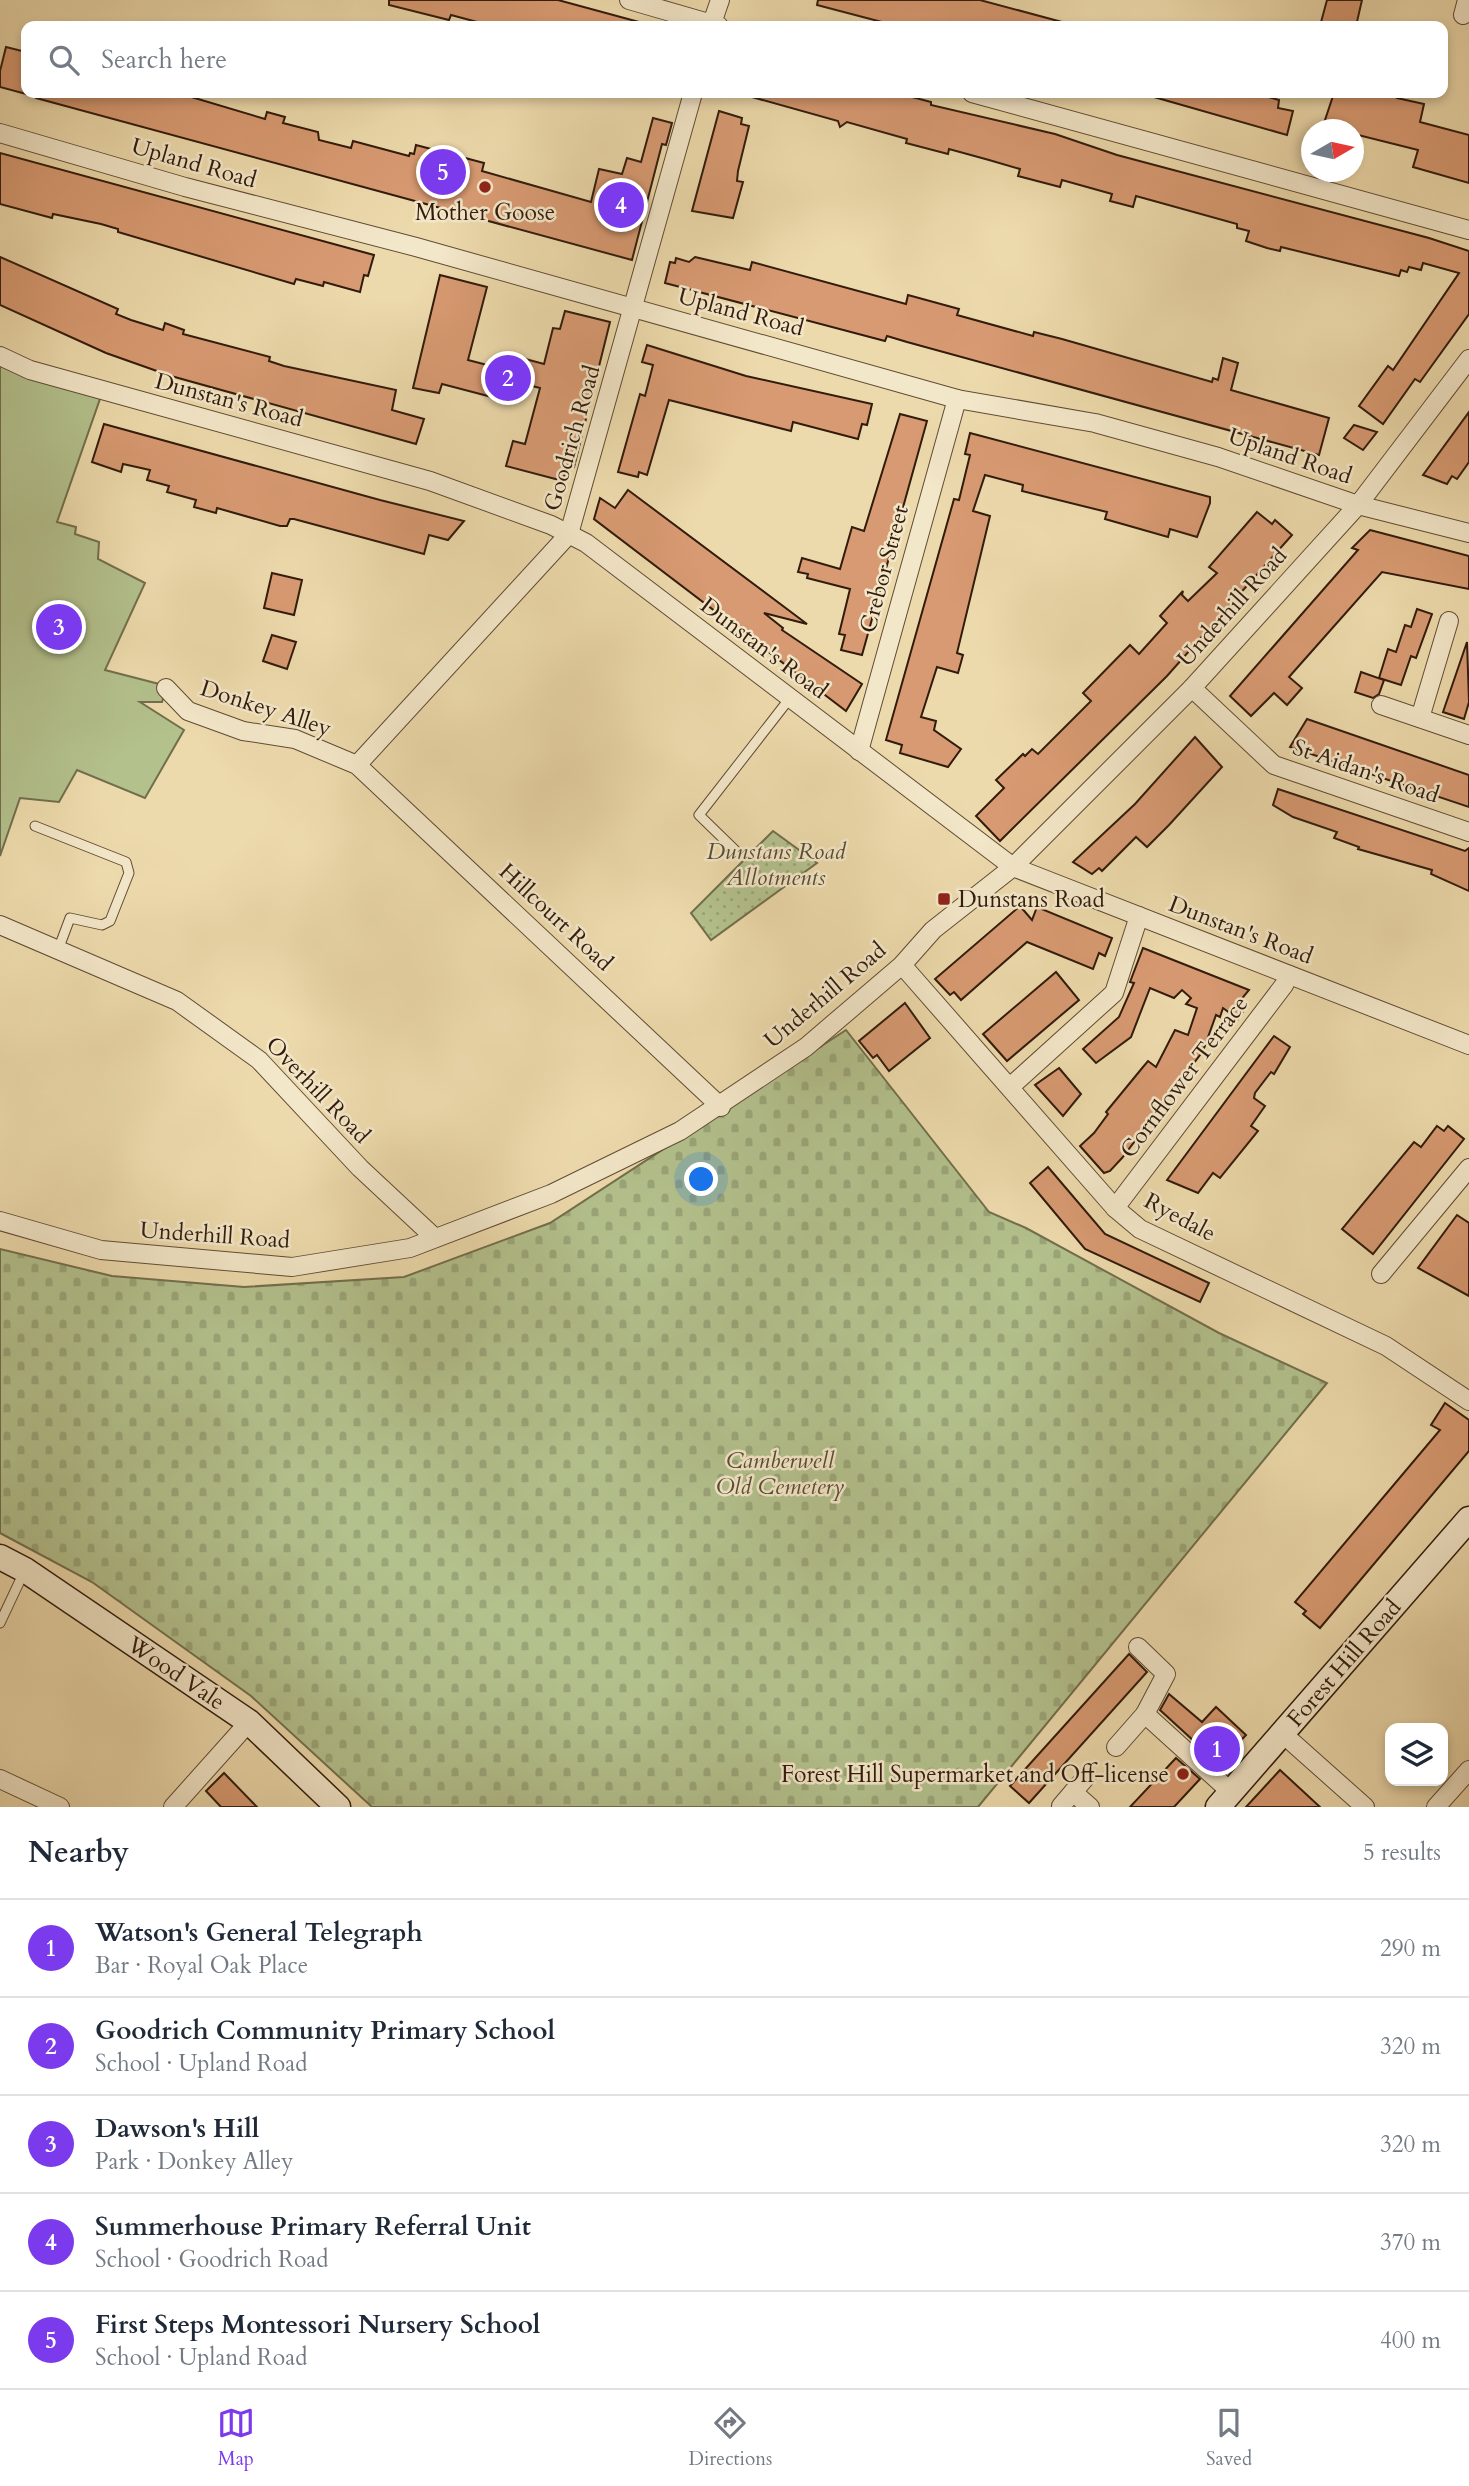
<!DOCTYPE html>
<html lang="en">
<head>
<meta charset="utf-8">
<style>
  :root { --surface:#fff; --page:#f6f6f7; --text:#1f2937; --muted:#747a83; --line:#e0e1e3; --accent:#7c3aed }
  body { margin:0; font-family:Cardo,serif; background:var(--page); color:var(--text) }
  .controls { position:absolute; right:21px; bottom:21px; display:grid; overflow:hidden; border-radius:14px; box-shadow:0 4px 10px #0003 }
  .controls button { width:63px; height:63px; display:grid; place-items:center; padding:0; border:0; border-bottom:2px solid var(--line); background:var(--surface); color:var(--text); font:35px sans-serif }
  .compass { position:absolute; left:1301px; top:119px; width:63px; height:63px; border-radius:50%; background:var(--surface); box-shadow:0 4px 10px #0003; rotate:81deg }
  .you { position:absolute; left:702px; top:1180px; width:24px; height:24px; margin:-18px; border:5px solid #fff; border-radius:50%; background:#1a73e8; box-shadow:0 0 0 10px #1a73e833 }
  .badge { display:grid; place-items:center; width:46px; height:46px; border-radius:50%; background:var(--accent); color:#fff; font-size:23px; font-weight:700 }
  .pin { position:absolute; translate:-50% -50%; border:4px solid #fff; box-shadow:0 2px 7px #0006 }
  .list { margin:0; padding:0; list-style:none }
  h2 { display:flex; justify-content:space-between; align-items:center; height:91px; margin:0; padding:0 28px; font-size:30px }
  h2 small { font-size:23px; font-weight:400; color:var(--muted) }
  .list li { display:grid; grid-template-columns:46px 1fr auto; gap:21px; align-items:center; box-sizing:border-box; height:98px; padding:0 28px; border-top:2px solid var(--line) }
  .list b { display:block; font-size:26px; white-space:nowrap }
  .list p { margin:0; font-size:23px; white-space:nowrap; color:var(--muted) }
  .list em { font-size:23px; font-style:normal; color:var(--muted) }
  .icon { flex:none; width:38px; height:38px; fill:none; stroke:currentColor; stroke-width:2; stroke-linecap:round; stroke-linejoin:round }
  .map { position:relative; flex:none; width:1469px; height:1807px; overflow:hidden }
  .search { position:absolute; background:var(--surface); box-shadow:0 4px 10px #0003; left:21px; right:21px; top:21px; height:77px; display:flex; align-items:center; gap:18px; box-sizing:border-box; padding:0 24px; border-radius:14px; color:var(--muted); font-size:26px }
  .sheet { height:581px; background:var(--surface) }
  nav { display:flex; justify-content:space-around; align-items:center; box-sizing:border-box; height:98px; border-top:2px solid var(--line); background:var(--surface); font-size:19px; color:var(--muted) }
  nav a { display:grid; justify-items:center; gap:4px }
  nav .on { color:var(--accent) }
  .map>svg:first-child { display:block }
</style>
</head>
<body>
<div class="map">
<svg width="1469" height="1807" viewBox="0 0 1469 1807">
  <defs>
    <pattern id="cemetery-stones" width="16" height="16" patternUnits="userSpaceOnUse" patternTransform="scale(1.75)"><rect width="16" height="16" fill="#b3c18d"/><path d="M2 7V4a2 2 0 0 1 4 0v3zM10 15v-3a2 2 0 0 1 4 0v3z" fill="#9aa578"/></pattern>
    <pattern id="garden-dots" width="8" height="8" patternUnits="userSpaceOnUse" patternTransform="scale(1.75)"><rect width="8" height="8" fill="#b3c18d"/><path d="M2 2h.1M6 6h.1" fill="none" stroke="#9aa578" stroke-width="1.8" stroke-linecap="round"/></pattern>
  </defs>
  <rect width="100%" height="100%" fill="#eddaac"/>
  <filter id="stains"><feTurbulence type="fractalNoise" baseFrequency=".00286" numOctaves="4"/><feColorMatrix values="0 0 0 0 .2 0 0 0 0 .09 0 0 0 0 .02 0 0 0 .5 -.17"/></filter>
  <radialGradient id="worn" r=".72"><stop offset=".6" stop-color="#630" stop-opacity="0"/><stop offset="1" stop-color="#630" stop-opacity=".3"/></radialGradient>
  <path fill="url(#cemetery-stones)" stroke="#726e4c" stroke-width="2" d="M846 1030 989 1212 1026 1228 1219 1333 1327 1383 978 1807H372L251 1696 92 1582 0 1533V1249L112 1276 244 1287 404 1277 550 1223Z"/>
  <path fill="#b3c18d" stroke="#726e4c" stroke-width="2" d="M0 352 101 396 57 522 76 527 75 534 99 542 98 559 145 583 105 670 167 686 162 702H140L184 730 145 798 77 770 59 802 20 798 0 856Z"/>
  <path fill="url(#garden-dots)" stroke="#726e4c" stroke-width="2" d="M773 831 817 863 711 940 691 913Z"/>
  <g fill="#d89a72" stroke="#311b0c" stroke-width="2">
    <path d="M389 0H558L639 22 638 26H492L451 15 449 20 389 5Z"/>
    <path d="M818 0H980L1062 22 1061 26H897L817 5Z"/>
    <path d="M1327 0H1362L1356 26H1320Z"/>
    <path d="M6 47 26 52V94L0 87V71Z"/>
    <path d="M37 93H178L265 119 267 112 285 117 283 123 318 132 319 140 351 148 353 141 409 156 410 153 414 154 416 145 484 163 482 171 591 202 599 169 622 174 627 158 641 162 653 118 672 123 666 145 662 144 632 260 36 98Z"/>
    <path d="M753 93H897L931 102V105L1055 134 1117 155 1429 238 1469 251V314L1420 382 1415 379 1383 424 1359 406 1388 366 1393 370 1459 273 1423 263 1421 270 1409 267 1407 272 1401 270 1399 276 1281 247 1280 251 1267 248 1246 241 1249 231 1237 228V224L1136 196 1133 207 1110 201 1112 194 1062 180 1060 187 1018 176 1020 169 989 160 949 149 948 154 906 143 907 139 847 122 840 127 838 121 752 97Z"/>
    <path d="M1155 93H1262L1261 95 1279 100 1278 108 1293 111 1287 135 1154 97Z"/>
    <path d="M1334 93H1399L1397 98 1424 104 1420 122 1469 135V183L1413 167 1418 150 1354 134V130H1334L1335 126 1324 123Z"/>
    <path d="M719 111 742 118 741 124 749 126 738 171 737 181 743 182 733 218 692 211Z"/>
    <path d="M0 153 374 255 368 276 364 275 360 292 324 282 323 286 296 279 294 284 118 232V229L101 224 53 214 52 218 0 204Z"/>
    <path d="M0 257 118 309 116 314 131 320 163 330 165 323 184 330 183 334 270 357 269 361 284 366 396 390 392 410 424 419 416 444 171 376 106 353 0 305Z"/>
    <path d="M695 257 750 270 752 262 906 304 908 295 959 309 957 315 1033 336 1034 332 1062 339 1212 382 1213 378 1218 380 1223 358 1238 363 1231 390 1329 418 1319 455 907 342 887 336 885 341 665 283 670 262 675 263 676 258 689 262Z"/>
    <path d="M440 275 487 287 468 360 495 367 498 358 506 360 507 354 544 364 553 328 560 329 565 311 610 322 574 467 567 465 563 481 506 466 513 441 525 444 540 388 512 381 507 401 442 384 439 393 413 388Z"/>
    <path d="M647 345 746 376 872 404 867 425 862 424 858 439 793 422 791 431 669 400 647 475 639 472 638 477 618 472 640 394 645 396 653 365 642 362Z"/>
    <path d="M1469 412V462L1457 479 1452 476 1447 484 1423 475Z"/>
    <path d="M900 414 927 421 862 655 841 650 845 635 839 634 850 589 807 578 808 574 798 572 802 558 840 569 852 527 864 531Z"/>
    <path d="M104 424 380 500 464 521 448 540 429 535 424 554 294 519H290L287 526H280L217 508 216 513 194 507 196 500 167 492 169 486 147 480 150 470 123 464 121 472 92 462Z"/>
    <path d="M1354 425 1377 432 1363 450 1344 438Z"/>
    <path d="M970 433 1210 497V503L1197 537 1170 529 1168 537 1105 519 1107 512 1022 491 1023 485 985 475 973 511 990 516 957 653 963 655 958 673 937 667 921 717 936 721 934 730 961 749 948 767 900 753 902 745 886 740 954 499 959 500 970 455 965 454Z"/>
    <path d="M628 490 807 624 764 613 783 628 782 630 862 684 846 711 594 519 600 498 615 508Z"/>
    <path d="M1257 512 1272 524 1275 520 1292 535 1167 676 1000 841 976 816 1004 788 996 780 1023 754 1025 756 1032 749 1038 754 1091 701 1083 693 1130 645 1139 654 1167 623 1160 616 1183 591 1182 595 1188 601 1217 573 1209 567Z"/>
    <path d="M1370 530 1469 556V589L1382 572 1289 677 1302 688 1287 705 1274 693 1251 716 1230 696 1358 550 1352 548Z"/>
    <path d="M272 573 302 580 294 615 264 608Z"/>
    <path d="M1417 609 1432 614 1416 658 1411 656 1401 685 1379 678 1388 649 1396 652 1405 625 1411 627Z"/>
    <path d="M272 635 296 642 287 669 263 661Z"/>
    <path d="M1467 642 1469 702 1464 719 1443 712Z"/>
    <path d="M1361 672 1384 680 1379 694 1373 698 1355 692Z"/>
    <path d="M1307 719 1469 775V807L1290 747Z"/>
    <path d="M1195 737 1222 767 1169 825 1147 847 1136 837 1102 871 1099 868 1092 874 1073 862 1135 804Z"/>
    <path d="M1278 789 1465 851 1469 848V891L1431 874 1432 870 1358 849 1359 847 1334 838 1337 832 1293 817 1273 805Z"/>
    <path d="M1020 906 1032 920 1037 907 1112 938 1105 956 1099 953 1093 969 1027 942 961 1000 954 992 950 995 935 979Z"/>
    <path d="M1143 948 1249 990 1239 1002 1246 1007 1238 1019 1223 1008 1220 1017 1216 1015 1203 1051 1122 1158 1110 1171 1104 1173 1080 1146 1094 1133 1108 1114 1106 1112 1143 1067 1148 1061 1156 1067 1175 1030 1188 1035 1197 1008 1186 1004 1191 998 1182 990 1174 998 1150 988 1131 1037 1096 1063 1083 1049 1119 1017 1134 983 1130 982Z"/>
    <path d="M1056 972 1079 1000 1007 1061 983 1034Z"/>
    <path d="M905 1003 930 1038 889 1071 877 1055 873 1058 859 1041Z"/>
    <path d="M1274 1036 1290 1047 1274 1074 1271 1072 1255 1093 1254 1098 1265 1106 1251 1126 1258 1131 1220 1178 1213 1173 1198 1193 1167 1180Z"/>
    <path d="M1059 1068 1081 1094 1063 1116 1035 1085Z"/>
    <path d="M1437 1126 1444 1131 1448 1126 1464 1139 1373 1254 1342 1229 1414 1142 1421 1147Z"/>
    <path d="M1048 1167 1105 1234 1209 1283 1200 1302 1085 1249 1030 1183Z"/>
    <path d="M1457 1215 1469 1223V1296L1418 1268Z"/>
    <path d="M1445 1403 1469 1420V1451L1320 1628 1303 1614 1306 1611 1295 1602 1440 1430 1431 1425Z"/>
    <path d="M1129 1654 1147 1672 1029 1803 1010 1786Z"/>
    <path d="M1169 1694 1202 1722 1216 1707 1246 1735 1219 1764 1160 1710Z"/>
    <path d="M1176 1758 1200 1779 1174 1807H1130Z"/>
    <path d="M1280 1770 1320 1807H1246Z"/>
    <path d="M224 1773 257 1807H221L206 1791Z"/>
  </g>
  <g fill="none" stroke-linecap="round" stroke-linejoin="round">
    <g stroke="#604b34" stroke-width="11">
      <g id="lane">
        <path d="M35 826 126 862 129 873 110 921 102 925 70 918 58 950"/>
        <path d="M736 851 699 815 790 698"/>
        <path d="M0 1623 24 1572"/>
      </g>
    </g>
    <g stroke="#604b34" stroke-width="20">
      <g id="street">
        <path d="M629 0 719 26"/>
        <path d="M1463 15 1467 0"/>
        <path d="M711 26 720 0"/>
        <path d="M972 93 1469 230"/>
        <path d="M0 133 185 187 416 247 957 399 1095 423 1218 457 1358 505 1469 533"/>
        <path d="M0 356 30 370 430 481 551 525 586 543 1013 867 1469 1045"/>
        <path d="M166 688 188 711 243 731 295 739 357 765 721 1107"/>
        <path d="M1192 688 1274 765 1469 832"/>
        <path d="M1381 705 1469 735"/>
        <path d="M1420 718 1449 621"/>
        <path d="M859 751 957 399"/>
        <path d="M357 765 569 534 693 93"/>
        <path d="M0 925 177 1001 259 1060 360 1168 435 1238"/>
        <path d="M902 965 1115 1208 1140 1229 1386 1346 1469 1401"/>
        <path d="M1010 1087 1114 993 1139 916"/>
        <path d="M1115 1208 1284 985 1289 975"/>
        <path d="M0 1221 101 1250 292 1267 410 1248 551 1194 680 1131 806 1047 902 965 933 930 1013 867 1192 688 1358 505 1469 359"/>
        <path d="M1381 1274 1469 1168"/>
        <path d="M1138 1647 1166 1674 1145 1714 1231 1792"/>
        <path d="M1283 1734 1365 1807"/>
        <path d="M1116 1747 1145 1714"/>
        <path d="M1087 1776 1073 1792 1090 1807"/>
        <path d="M0 1779 60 1807"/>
        <path d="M1061 1806 1073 1792"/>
        <path d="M173 1807 249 1722"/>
        <path d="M1436 1807 1469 1770"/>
      </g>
    </g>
    <g stroke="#311b0c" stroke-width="27">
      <g id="secondary">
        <path d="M0 1557 25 1570 249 1722 338 1807"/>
        <path d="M1218 1807 1469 1519"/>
      </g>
    </g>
    <use href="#lane" stroke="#f3e7c9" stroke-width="9"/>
    <use href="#street" stroke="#f3e7c9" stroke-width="18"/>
    <use href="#secondary" stroke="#f3e7c9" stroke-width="24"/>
  </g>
  <g fill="#8f2418" stroke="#f3e7c9" stroke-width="2.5">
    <circle cx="485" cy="187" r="7"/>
    <rect x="937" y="892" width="14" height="14" rx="3.5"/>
    <circle cx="1183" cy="1774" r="7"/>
  </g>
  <g text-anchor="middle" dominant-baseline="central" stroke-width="5" stroke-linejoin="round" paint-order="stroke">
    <g font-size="23" fill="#311b0c" stroke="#f3e7c9">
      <text transform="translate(194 163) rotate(16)">Upland Road</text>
      <text transform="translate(741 312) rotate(15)">Upland Road</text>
      <text transform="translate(229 400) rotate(15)">Dunstan's Road</text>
      <text transform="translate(572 438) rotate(-74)">Goodrich Road</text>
      <text transform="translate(1290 456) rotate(19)">Upland Road</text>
      <text transform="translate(884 569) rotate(-75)">Crebor Street</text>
      <text transform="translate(1232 607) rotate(-48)">Underhill Road</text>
      <text transform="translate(764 648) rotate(37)">Dunstan's Road</text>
      <text transform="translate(266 708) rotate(18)">Donkey Alley</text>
      <text transform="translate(1366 771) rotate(19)">St Aidan's Road</text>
      <text transform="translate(556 917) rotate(43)">Hillcourt Road</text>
      <text transform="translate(1241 930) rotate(21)">Dunstan's Road</text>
      <text transform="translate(825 995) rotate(-40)">Underhill Road</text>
      <text transform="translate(1184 1077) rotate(-53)">Cornflower Terrace</text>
      <text transform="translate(318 1090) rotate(46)">Overhill Road</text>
      <text transform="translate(1180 1217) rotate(28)">Ryedale</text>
      <text transform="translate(215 1235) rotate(4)">Underhill Road</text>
      <text transform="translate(1344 1663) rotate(-49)">Forest Hill Road</text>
      <text transform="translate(176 1673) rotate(34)">Wood Vale</text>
    </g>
    <g font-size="23" fill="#311b0c" stroke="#f3e7c9">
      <text x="485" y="212">Mother Goose</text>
      <text x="958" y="899" text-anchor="start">Dunstans Road</text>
      <text x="1169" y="1774" text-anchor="end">Forest Hill Supermarket and Off-license</text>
    </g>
    <g font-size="23" font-style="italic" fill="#584d33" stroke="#f3e7c9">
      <text x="776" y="851">Dunstans Road<tspan x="776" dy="26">Allotments</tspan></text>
      <text x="780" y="1460">Camberwell<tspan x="780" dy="26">Old Cemetery</tspan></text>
    </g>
  </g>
  <rect width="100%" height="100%" filter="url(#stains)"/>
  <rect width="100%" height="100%" fill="url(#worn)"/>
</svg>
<div class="controls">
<button><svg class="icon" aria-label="layers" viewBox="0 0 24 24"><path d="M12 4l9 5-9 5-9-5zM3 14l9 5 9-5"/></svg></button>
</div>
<svg class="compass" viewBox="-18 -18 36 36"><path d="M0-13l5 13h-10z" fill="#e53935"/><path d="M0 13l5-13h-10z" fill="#747a83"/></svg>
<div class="you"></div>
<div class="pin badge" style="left:1217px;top:1749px">1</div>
<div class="pin badge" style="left:508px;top:378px">2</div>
<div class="pin badge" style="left:59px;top:627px">3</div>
<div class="pin badge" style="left:621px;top:205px">4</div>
<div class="pin badge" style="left:443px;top:172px">5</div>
<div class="search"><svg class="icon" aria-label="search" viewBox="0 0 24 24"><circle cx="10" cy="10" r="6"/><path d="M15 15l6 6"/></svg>Search here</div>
</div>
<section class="sheet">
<h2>Nearby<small>5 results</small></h2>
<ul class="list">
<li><span class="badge">1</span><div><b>Watson's General Telegraph</b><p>Bar · Royal Oak Place</p></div><em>290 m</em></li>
<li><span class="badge">2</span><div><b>Goodrich Community Primary School</b><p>School · Upland Road</p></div><em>320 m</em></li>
<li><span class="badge">3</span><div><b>Dawson's Hill</b><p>Park · Donkey Alley</p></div><em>320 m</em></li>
<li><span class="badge">4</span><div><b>Summerhouse Primary Referral Unit</b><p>School · Goodrich Road</p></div><em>370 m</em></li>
<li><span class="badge">5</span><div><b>First Steps Montessori Nursery School</b><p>School · Upland Road</p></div><em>400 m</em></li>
</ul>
</section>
<nav>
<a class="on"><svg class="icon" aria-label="map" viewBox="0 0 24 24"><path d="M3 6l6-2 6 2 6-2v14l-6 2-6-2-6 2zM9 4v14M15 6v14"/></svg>Map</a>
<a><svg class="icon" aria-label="directions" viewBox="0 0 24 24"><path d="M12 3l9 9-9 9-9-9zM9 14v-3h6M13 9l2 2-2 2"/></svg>Directions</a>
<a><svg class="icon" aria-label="saved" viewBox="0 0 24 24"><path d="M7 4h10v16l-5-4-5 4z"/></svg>Saved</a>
</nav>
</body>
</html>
